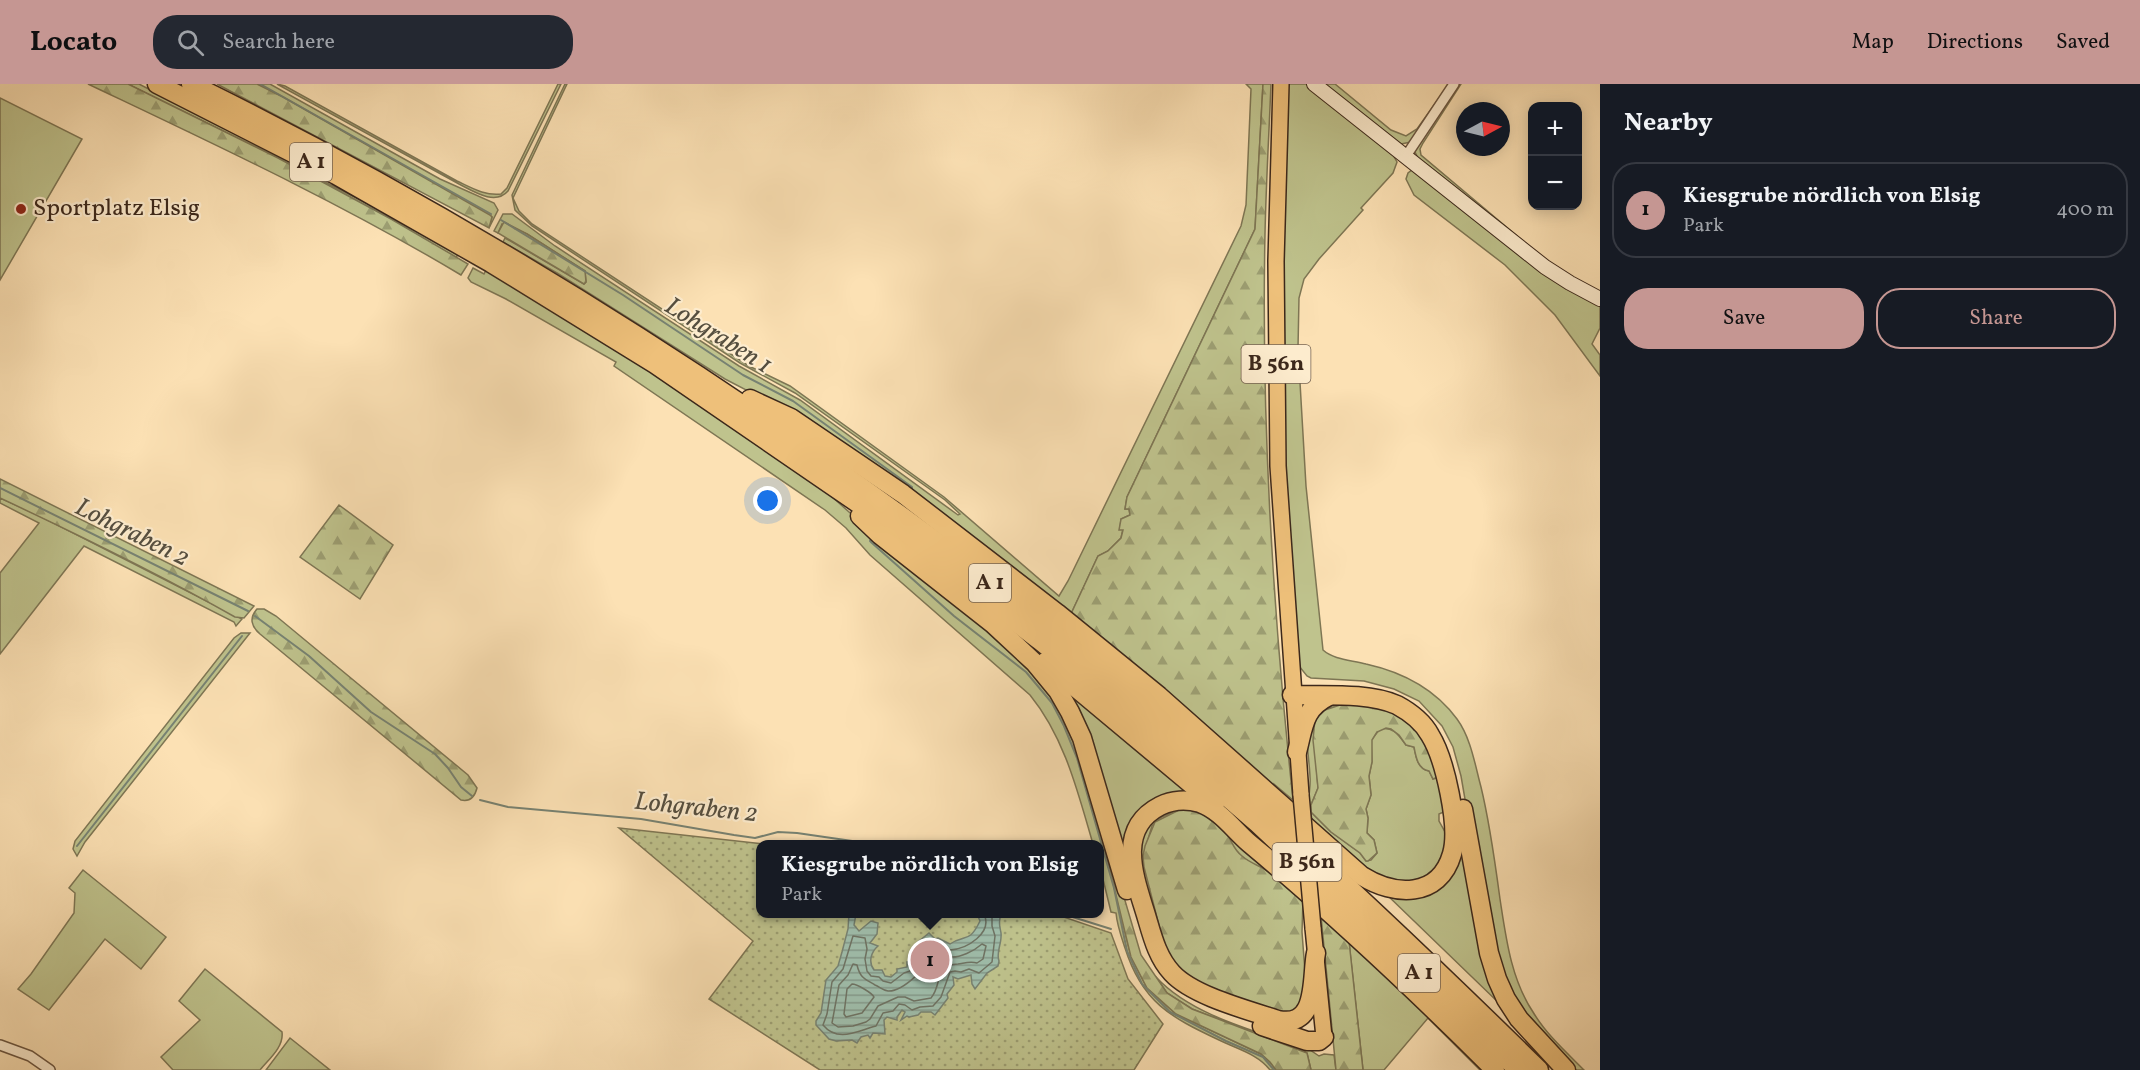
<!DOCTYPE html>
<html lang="en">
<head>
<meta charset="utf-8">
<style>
  :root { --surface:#171b24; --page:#242831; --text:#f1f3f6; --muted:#9ea1a6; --line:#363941; --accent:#c59692 }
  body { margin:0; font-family:Vollkorn,serif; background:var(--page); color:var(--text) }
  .controls { position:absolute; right:18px; top:18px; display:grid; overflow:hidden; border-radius:12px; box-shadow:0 3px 15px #0003 }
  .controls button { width:54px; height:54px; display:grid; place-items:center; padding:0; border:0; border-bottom:2px solid var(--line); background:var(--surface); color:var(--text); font:30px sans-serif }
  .compass { position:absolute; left:1456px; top:18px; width:54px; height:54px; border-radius:50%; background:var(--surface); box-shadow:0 3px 15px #0003; rotate:83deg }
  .you { position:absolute; left:768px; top:417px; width:21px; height:21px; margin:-15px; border:4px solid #fff; border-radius:50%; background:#1a73e8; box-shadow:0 0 0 9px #1a73e833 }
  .badge { display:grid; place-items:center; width:39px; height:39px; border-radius:50%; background:var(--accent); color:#111; font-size:20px; font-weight:700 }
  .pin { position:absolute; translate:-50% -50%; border:3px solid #fff; box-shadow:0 2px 6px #0006 }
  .popup { position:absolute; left:756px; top:756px; width:348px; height:78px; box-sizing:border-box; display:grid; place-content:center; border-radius:12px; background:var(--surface); filter:drop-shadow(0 2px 4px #0005); font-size:20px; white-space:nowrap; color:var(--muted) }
  .popup b { font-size:22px; color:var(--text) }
  .popup::after { content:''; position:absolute; left:50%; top:100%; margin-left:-12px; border:12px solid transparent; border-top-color:var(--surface) }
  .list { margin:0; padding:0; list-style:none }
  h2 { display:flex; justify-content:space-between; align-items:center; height:78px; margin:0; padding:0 24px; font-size:26px }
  h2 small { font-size:20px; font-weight:400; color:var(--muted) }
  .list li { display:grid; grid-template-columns:39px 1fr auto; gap:18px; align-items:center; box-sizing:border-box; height:96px; margin:0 12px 12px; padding:0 12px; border:2px solid var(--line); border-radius:24px }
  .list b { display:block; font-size:22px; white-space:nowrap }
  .list p { margin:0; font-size:20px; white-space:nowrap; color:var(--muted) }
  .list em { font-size:20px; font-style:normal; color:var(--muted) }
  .actions { display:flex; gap:12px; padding:18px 24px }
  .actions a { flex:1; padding:14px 0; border:2px solid var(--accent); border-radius:24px; text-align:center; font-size:21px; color:var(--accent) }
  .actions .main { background:var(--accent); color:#111 }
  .icon { flex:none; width:33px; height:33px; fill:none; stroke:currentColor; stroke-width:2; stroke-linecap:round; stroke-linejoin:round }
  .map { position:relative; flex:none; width:1600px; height:986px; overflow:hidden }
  header { display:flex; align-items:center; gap:36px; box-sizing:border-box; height:84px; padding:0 30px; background:var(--accent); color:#111 }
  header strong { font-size:28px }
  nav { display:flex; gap:33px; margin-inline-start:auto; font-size:21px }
  .search { width:420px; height:54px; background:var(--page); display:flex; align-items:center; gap:15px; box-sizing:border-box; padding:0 21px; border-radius:24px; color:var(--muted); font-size:22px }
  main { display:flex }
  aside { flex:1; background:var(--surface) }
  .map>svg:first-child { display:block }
</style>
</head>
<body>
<header>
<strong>Locato</strong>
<div class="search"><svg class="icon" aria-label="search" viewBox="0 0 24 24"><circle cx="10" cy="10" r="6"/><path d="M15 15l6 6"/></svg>Search here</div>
<nav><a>Map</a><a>Directions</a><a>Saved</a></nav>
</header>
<main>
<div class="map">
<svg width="1600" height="986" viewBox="0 0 1600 986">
  <defs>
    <pattern id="forest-firs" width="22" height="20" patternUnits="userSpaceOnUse" patternTransform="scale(1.5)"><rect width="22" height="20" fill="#bfc38d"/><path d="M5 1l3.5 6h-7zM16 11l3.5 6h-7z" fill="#9c9e72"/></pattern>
    <pattern id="park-dots" width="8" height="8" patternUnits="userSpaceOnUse" patternTransform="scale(1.5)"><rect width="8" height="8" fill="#bfc38d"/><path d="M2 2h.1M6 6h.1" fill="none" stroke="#9c9e72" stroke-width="1.8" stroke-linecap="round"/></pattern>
    <pattern id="water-rules" width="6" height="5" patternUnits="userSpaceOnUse" patternTransform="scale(1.5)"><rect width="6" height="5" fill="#9fbeac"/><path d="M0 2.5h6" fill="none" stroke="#839a8b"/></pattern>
  </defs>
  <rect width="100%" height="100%" fill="#fce1b4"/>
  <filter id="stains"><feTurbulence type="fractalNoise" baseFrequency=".00333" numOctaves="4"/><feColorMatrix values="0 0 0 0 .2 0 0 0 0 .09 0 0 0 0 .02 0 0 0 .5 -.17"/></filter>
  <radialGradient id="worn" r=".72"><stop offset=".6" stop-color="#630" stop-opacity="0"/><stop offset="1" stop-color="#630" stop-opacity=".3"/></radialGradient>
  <g fill="#bfc38d" stroke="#7e7654" stroke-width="1.5">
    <path d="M128 0H139L322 94 321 96 388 130 458 170 456 174 391 135 278 74Z"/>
    <path d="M257 0H270L440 95 494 119 498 126 489 144 492 133 490 131Z"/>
    <path d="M277 0 285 2 457 97C472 104 485 112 501 110L507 104 558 0H561L508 107C495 122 473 107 459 100Z"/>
    <path d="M565 0H567L513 114 519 127 532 140 749 282 790 302 944 413 1059 512 1068 497 1241 142 1246 121 1251 5 1246 0H1263L1255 145 1127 413 1125 425H1129L1130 431 1121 435 1120 445H1123L1121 454 1108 467 1098 472 1070 532 779 323 725 295 557 189 503 158 505 154 584 200 586 198 585 187 527 150 502 140 498 149 494 147 503 130H512L555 162 739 282 800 316 958 431 960 430 945 416 795 309 740 279 532 142 515 126 512 111Z"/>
    <path d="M1288 0H1306L1389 64 1397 78 1393 89 1361 124 1363 126 1319 175 1304 195 1299 214 1298 264 1306 402 1323 566C1334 576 1352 576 1366 580 1402 588 1435 605 1457 635 1471 654 1475 681 1481 703 1490 740 1495 778 1500 815 1506 854 1511 895 1533 928 1546 950 1566 968 1584 986H1570L1548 963 1502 896 1475 773 1461 692 1453 663 1442 642 1419 617 1394 605 1364 597 1311 594 1307 592 1299 582 1285 388 1282 218Z"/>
    <path d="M1324 0H1335L1391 46 1406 52 1417 45 1449 0 1411 58 1401 60 1394 56Z"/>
    <path d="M1457 0H1461L1423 59 1420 65 1421 71 1542 173 1564 189 1600 211 1557 187 1418 74 1415 68 1417 61Z"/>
    <path d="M0 14 82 55 0 196Z"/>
    <path d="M1412 86 1600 219V244L1592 260 1600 271V292L1555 231 1505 181 1414 111 1406 95 1408 89Z"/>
    <path d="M473 184 484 190 486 186 667 298 830 411 877 453 1016 567 1064 624 1094 720 1131 873 1147 904 1176 930 1261 970 1270 978 1276 986H1270C1258 970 1237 965 1219 956 1170 933 1142 918 1125 864 1121 852 1117 841 1116 829L1111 828 1100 783V760H1093C1078 709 1065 654 1030 611L870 471 846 444 825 426 614 282 616 278 506 215 471 198 468 194Z"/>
    <path d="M0 414 40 432 242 535 236 542 234 538 84 462 0 570V489L39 439 0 419Z"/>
    <path d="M241 549H250L85 758 77 772 73 765 75 757 234 554Z"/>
    <path d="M1052 590 1169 687 1191 713 1131 750 1174 900Z"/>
    <path d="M1342 616C1426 621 1434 651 1448 726L1439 730V737L1444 746 1446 744 1445 739 1446 737 1450 740C1451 761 1449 780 1431 794 1387 825 1342 765 1312 738L1311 728 1331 748 1360 769 1366 777 1371 776 1377 769 1374 756 1367 749 1368 734 1366 725 1371 711 1369 692 1372 678 1371 656 1380 645C1394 642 1399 652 1406 661L1414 663C1416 674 1418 685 1429 687L1433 695 1438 693C1438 677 1430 660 1421 647L1414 646 1409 638 1402 632 1381 622 1371 620H1343L1325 626 1318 631 1313 641 1318 704 1311 721H1309C1308 711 1311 703 1310 693 1309 662 1294 615 1342 616Z"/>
    <path d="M1431 640 1502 922 1385 809 1395 810 1455 775 1428 641Z"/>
    <path d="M1190 721C1224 730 1255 768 1281 792L1282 798 1265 785 1253 781 1240 771 1231 761 1227 750 1212 736 1197 727 1179 726 1162 733 1152 742 1143 772 1164 861 1163 870C1157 854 1152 838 1147 821 1144 808 1138 795 1136 781 1132 745 1153 720 1190 721Z"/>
    <path d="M83 786 166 853 141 885 105 855 49 926 18 905 31 890 74 829 75 809 69 804Z"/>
    <path d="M1349 858 1487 986H1480L1428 934 1384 986H1363Z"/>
    <path d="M205 885 282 948C284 963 269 975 260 986H173L161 973 200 936 179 917Z"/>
    <path d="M1156 893C1193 933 1260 948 1310 966L1319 972 1324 970 1334 971 1336 986H1311L1307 969 1192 925 1167 909Z"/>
    <path d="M290 954 330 986H266Z"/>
  </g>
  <g fill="url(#forest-firs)" stroke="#7e7654" stroke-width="1.5">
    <path d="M88 0H128L278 74 391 135 468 180 461 191C341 119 214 60 88 0Z"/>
    <path d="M217 0H257L283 13 490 131 492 133 489 144Z"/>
    <path d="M1263 0H1271C1269 50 1266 100 1265 150 1261 339 1273 529 1293 716L1274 700V706L1070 532 1098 472 1108 467 1121 454 1123 446H1119L1121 435 1130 431 1129 425H1125L1127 413 1255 145Z"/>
    <path d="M504 138 527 150 585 187 586 198 584 200 498 149Z"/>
    <path d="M0 395 254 522 244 534 235 533C159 490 79 451 0 414Z"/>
    <path d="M339 421 393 461 360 515 300 473Z"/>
    <path d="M264 525 276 532 468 691 477 704C475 712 470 718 461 716L260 550C251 542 249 534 257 525Z"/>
    <path d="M1343 620 1381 622 1409 638 1414 646 1421 647 1438 693 1433 695 1429 687C1418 685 1416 674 1414 663L1406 661 1399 651 1391 645 1386 644 1377 648 1372 656V678L1369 692 1371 711 1366 725 1368 734 1367 749 1374 756 1377 769 1368 777H1366L1360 769 1331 748 1311 728V721L1318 704 1313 656 1315 635 1325 626Z"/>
    <path d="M1094 711 1141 871 1167 909 1192 925 1307 969 1311 986H1276L1270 978 1261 970 1176 930 1147 904 1131 873 1094 720Z"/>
    <path d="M1188 725C1202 728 1218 738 1227 750 1233 759 1233 765 1242 772 1250 779 1258 781 1266 786 1279 794 1291 805 1303 815L1302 848 1307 914 1288 932 1203 906 1177 888 1164 861 1144 783 1143 772 1145 762 1155 738 1179 726Z"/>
    <path d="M1321 832 1349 857 1363 986H1336Z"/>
  </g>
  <path fill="url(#park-dots)" stroke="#7e7654" stroke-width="1.5" d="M619 744 764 760H760V830H1055L1111 849 1128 895 1163 940 1134 986H820L709 915 753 857Z"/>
  <path fill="url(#water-rules)" stroke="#778272" stroke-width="1.5" d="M849 830H856L854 841 859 847 871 837 878 839 877 850 870 859 878 862C871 868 868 878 874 886H882L885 892 891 893 897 888V885L907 883V878L913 877 921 866 918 858 929 849 935 855 938 854 950 860C965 850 969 860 980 837L977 830H995L1000 834C998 844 1002 846 1001 853 1001 861 996 869 999 877L998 882 987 889 975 905 972 900 971 891 958 895 953 893 954 901 947 910 948 914 935 931 931 928H921L918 931 909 933 907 932 901 936 905 928 902 926 897 933V936L887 933 884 936 885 950 873 949 870 954 868 951 861 953 857 959 852 956 836 957 829 955 816 941V937L821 929 826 896 838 882 842 868 848 845Z"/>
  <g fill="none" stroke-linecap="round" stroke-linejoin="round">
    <g stroke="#6e7364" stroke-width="1.5">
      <path d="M984 830C993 849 967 865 950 866 947 866 933 860 928 859L926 869 921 877 910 887 904 889 891 899 883 897 879 893 871 892 867 887 865 875 867 865 865 854 853 852 843 885 832 898 827 930 823 941C838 959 857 947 876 942L883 929 893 927 899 920 905 921 912 926 920 923 933 922 941 913 950 888 955 887 961 888 969 885 979 889 992 878 995 852 992 842V830"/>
      <path d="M982 860 986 862 983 875 977 879C970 877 965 879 958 880 933 881 943 900 931 914L914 917 905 913H898L878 922 870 935 866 938 853 942 838 943 832 939 839 901 848 891 853 880 857 881C860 894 865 895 875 901 880 903 882 906 888 907 904 908 928 881 935 869 940 870 944 873 950 873 960 874 974 867 982 860Z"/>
      <path d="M852 900C857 900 872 909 874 913L862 929 846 933 844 930 847 905Z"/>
    </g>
    <g stroke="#778272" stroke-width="2">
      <path d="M260 0 491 130"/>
      <path d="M501 136 623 211 743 291 793 317 912 403V406"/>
      <path d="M0 404 248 527"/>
      <path d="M872 453 870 457 872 459 954 532 1026 588 1052 619 1064 642 1077 674 1114 804 1127 867 1142 900 1170 928 1226 957 1263 973 1274 986"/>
      <path d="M255 532 309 572 371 628 435 670 448 684 461 703 472 712"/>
      <path d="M480 716 508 723 641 735 734 751 755 754 778 748 797 749 873 760"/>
      <path d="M77 762 242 552"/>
      <path d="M1063 830 1111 845"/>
    </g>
    <g stroke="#6c5641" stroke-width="12">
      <g id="street">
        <path d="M1406 72 1454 0"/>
        <path d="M0 961 30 972 50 986"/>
      </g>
    </g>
    <g stroke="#3c281b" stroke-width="16">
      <path id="secondary" d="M1314 0 1545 183 1570 199 1600 215"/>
    </g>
    <g stroke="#3c281b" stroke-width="18">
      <g id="primary">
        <path d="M1281 0 1276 177 1278 382 1301 711"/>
        <path d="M1313 844 1324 953"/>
      </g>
    </g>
    <g stroke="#3c281b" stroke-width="21">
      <g id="highway">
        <path d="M157 0 336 91 491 179 655 280 888 440 1039 556 1137 635 1257 739 1433 903 1518 986"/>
        <path d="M191 0C403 104 606 226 800 360 920 443 1038 531 1149 625 1284 740 1413 862 1539 986"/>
        <path d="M750 315 791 334 903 410 1057 529 1159 612 1362 792C1394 812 1439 815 1452 770 1460 743 1445 675 1430 651 1423 638 1410 628 1397 621 1368 608 1323 612 1292 611"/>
        <path d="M860 432 880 451 993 540 1035 579 1058 607 1070 628 1082 654 1127 806"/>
        <path d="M1045 578 1215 720"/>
        <path d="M1297 668C1304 642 1303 625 1329 612"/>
        <path d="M1463 725 1489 869 1497 895 1506 915 1519 935 1566 986"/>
        <path d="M1316 869C1311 893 1319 944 1278 936 1248 926 1193 912 1172 889 1157 873 1152 851 1146 831 1135 795 1115 745 1160 722 1172 716 1187 715 1200 719 1220 726 1234 746 1249 759 1334 830 1416 907 1495 986"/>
        <path d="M1262 942 1307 957H1319L1324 953"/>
      </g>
    </g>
    <use href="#street" stroke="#fdecce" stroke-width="9"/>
    <use href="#secondary" stroke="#fdecce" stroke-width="14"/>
    <use href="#primary" stroke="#eec07a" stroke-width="15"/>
    <use href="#highway" stroke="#eec07a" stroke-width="18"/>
    <g stroke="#3c281b" stroke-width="18" stroke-linecap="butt">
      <path id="primary-bridge" d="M1301 711 1313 844"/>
    </g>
    <use href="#primary-bridge" stroke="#eec07a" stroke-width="15"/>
  </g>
  <circle fill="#8f2418" stroke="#fdecce" stroke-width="2" cx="21" cy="125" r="6"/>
  <g text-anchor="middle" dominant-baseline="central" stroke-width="4.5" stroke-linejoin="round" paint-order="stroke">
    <g fill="#fdecce" stroke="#766351" stroke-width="1.5">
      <rect x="290" y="59" width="42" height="38" rx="4.5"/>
      <rect x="1241.5" y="261" width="69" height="38" rx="4.5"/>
      <rect x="969" y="480" width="42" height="38" rx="4.5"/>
      <rect x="1272.5" y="759" width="69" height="38" rx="4.5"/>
      <rect x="1398" y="870" width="42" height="38" rx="4.5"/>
    </g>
    <g font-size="22" font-weight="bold" fill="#3c281b">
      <text x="311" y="78">A 1</text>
      <text x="1276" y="280">B 56n</text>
      <text x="990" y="499">A 1</text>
      <text x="1307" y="778">B 56n</text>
      <text x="1419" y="889">A 1</text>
    </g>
    <g font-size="24" fill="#3c281b" stroke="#fdecce" text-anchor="start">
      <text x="33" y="125">Sportplatz Elsig</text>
    </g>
    <g font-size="26" font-style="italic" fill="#554e3f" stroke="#fdecce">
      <text transform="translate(718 252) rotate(32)">Lohgraben 1</text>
      <text transform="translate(132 449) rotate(26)">Lohgraben 2</text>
      <text transform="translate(696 724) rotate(6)">Lohgraben 2</text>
    </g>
  </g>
  <rect width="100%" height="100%" filter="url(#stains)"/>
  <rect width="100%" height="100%" fill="url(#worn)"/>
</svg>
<div class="controls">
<button>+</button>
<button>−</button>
</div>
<svg class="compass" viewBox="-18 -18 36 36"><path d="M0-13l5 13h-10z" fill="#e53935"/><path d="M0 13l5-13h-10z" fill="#9ea1a6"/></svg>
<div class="you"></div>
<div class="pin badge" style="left:930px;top:876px">1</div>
<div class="popup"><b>Kiesgrube nördlich von Elsig</b>Park</div>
</div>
<aside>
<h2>Nearby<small></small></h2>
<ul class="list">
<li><span class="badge">1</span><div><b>Kiesgrube nördlich von Elsig</b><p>Park</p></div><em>400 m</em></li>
</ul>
<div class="actions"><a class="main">Save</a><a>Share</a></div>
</aside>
</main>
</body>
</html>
